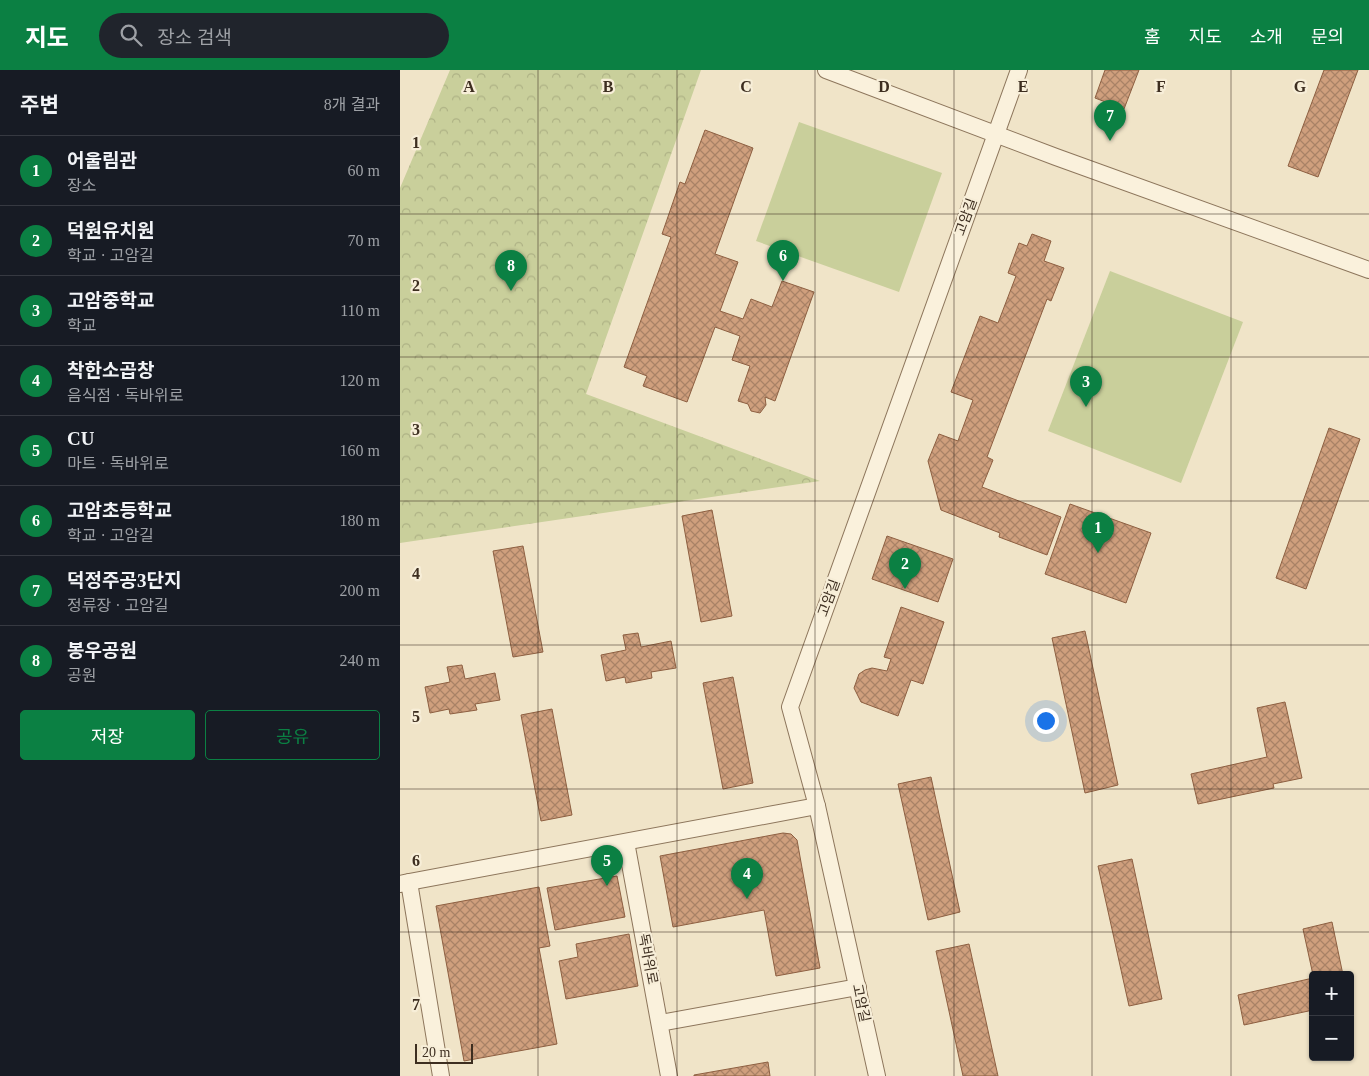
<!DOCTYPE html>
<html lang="ko">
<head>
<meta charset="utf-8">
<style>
  :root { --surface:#171b24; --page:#20242c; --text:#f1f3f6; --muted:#9ea1a6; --line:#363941; --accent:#0b8043 }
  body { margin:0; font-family:"Times New Roman","Noto Sans KR",serif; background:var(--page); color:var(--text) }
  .controls { position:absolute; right:15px; bottom:15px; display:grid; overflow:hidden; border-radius:5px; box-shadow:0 1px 4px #0004 }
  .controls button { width:45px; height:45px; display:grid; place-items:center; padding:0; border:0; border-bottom:1px solid var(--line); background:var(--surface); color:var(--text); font:25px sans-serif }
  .scale { position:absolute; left:15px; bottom:12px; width:58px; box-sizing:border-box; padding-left:5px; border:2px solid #3d2e20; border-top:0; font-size:14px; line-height:18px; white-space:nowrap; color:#3d2e20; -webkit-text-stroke:4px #f7eed8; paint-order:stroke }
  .you { position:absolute; left:645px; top:650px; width:18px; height:18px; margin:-12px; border:4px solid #fff; border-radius:50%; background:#1a73e8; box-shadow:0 0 0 8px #1a73e833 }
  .badge { display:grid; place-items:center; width:32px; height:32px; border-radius:50%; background:var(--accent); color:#fff; font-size:16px; font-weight:700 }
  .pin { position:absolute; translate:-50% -41px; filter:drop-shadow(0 1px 2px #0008) }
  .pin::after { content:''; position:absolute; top:26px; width:18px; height:15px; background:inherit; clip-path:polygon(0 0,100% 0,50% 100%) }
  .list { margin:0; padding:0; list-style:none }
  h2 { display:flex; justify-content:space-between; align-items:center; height:65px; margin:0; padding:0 20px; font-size:21px }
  h2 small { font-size:16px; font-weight:400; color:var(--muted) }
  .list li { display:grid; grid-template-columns:32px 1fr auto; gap:15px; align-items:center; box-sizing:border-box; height:70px; padding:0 20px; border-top:1px solid var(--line) }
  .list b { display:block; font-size:19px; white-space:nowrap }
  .list p { margin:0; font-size:16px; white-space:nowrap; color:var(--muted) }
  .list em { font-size:16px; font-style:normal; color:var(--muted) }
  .actions { display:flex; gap:10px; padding:15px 20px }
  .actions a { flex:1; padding:11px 0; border:1px solid var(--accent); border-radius:5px; text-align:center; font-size:18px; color:var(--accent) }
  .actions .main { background:var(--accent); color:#fff }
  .icon { flex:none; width:28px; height:28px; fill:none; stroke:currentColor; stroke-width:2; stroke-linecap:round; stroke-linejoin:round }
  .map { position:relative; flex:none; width:969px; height:1006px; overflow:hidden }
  header { display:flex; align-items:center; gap:30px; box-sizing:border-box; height:70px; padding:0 25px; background:var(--accent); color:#fff }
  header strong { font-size:24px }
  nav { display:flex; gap:28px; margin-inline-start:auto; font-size:18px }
  .search { width:350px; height:45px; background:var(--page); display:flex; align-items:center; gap:12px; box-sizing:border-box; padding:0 18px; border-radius:28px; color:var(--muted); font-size:19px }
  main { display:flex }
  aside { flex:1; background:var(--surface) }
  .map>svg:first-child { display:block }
</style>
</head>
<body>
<header>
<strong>지도</strong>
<div class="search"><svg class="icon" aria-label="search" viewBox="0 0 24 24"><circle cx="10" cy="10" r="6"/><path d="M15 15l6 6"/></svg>장소 검색</div>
<nav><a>홈</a><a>지도</a><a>소개</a><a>문의</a></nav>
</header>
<main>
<aside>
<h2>주변<small>8개 결과</small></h2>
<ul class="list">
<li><span class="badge">1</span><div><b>어울림관</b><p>장소</p></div><em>60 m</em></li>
<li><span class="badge">2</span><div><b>덕원유치원</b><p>학교 · 고암길</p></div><em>70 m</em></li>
<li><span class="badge">3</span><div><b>고암중학교</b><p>학교</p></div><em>110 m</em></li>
<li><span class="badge">4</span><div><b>착한소곱창</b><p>음식점 · 독바위로</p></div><em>120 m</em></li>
<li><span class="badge">5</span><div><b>CU</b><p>마트 · 독바위로</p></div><em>160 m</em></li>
<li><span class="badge">6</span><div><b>고암초등학교</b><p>학교 · 고암길</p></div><em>180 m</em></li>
<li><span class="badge">7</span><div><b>덕정주공3단지</b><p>정류장 · 고암길</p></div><em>200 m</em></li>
<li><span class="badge">8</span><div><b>봉우공원</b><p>공원</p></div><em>240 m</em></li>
</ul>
<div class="actions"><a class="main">저장</a><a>공유</a></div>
</aside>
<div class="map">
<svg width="969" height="1006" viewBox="0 0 969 1006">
  <defs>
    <pattern id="park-crowns" width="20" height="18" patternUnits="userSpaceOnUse" patternTransform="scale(1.25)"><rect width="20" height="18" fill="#c9cf9b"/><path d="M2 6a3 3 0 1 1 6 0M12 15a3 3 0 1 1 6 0" fill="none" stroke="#aeb285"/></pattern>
    <pattern id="building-cross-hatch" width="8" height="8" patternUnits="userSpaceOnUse" patternTransform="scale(1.25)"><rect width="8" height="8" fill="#cf9f7d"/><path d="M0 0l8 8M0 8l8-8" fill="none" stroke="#a98266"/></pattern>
  </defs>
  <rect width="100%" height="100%" fill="#f0e4c8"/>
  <g fill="#c9cf9b">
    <path d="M399 52 542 103 499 222 356 171Z"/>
    <path d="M710 201 843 252 781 413 648 361Z"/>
  </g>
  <path fill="url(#park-crowns)" d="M50 0H301L186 324 420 411 0 473V118Z"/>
  <g fill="url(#building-cross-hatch)" stroke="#8d5f41">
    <path d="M705 0H739L724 39 695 28Z"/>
    <path d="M924 0H958L918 107 888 96Z"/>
    <path d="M305 60 353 78 315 184 338 192 320 241 343 249 351 229 372 237 382 211 414 222 375 331 365 327 366 335 360 343 351 341 348 334 338 331 350 296 332 290 340 266 315 257 287 332 243 316 247 306 224 297 271 167 262 164 280 112 285 114Z"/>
    <path d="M632 164 651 171 644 191 664 198 651 231 647 229 587 387 593 390 582 417 661 447 647 485 599 467 600 463 541 440 528 391 539 364 558 371 573 330 551 322 580 246 598 253 616 206 608 203 619 173 627 176Z"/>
    <path d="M929 358 960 369 906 519 876 508Z"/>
    <path d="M670 434 751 463 726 533 645 504Z"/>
    <path d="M312 440 332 546 301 552 282 446Z"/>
    <path d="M487 466 553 489 538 532 472 509Z"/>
    <path d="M123 476 143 582 113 587 93 481Z"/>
    <path d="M501 537 544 552 523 614 511 610 498 646 461 632 454 618 459 604 465 600 472 598 487 601 491 589 484 587Z"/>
    <path d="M685 561 718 715 685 723 652 568Z"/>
    <path d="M238 563 241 577 271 571 276 598 251 602 252 608 226 613 225 607 206 611 201 585 226 580 223 565Z"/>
    <path d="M62 595 65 609 95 603 100 630 75 634 77 640 50 644 49 639 30 643 25 617 50 612 47 597Z"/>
    <path d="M333 607 353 713 323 719 303 613Z"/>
    <path d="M885 632 902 708 873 714 874 718 798 734 791 704 867 687 857 638Z"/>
    <path d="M152 639 172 745 141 751 121 645Z"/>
    <path d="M531 707 560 842 528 850 498 714Z"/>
    <path d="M383 763 391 764 397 770 420 898 376 906 364 840 273 857 260 786Z"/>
    <path d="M732 789 762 929 729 936 698 796Z"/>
    <path d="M217 806 225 847 155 860 147 818Z"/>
    <path d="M139 817 150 876 139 878 157 974 64 991 36 836Z"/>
    <path d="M932 852 943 905H913L903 859Z"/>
    <path d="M229 864 238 916 166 929 159 891 178 887 176 874Z"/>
    <path d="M569 874 598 1006H563L536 881Z"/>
    <path d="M913 908V940L844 955 838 925Z"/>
    <path d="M368 992 370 1006H294V1005Z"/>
  </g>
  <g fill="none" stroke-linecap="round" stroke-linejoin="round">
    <g stroke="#8d765c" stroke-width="18">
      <g id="minor">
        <path d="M426 0 656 87 969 200"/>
        <path d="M226 772 269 1006"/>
        <path d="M9 812 417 736"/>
        <path d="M0 814 9 812 41 1006"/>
        <path d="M260 953 458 917"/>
        <path d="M477 1006 417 736 390 637 619 0"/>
      </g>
    </g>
    <use href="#minor" stroke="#faf1dc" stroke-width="16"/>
  </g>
  <path fill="none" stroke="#3d2e20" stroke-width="1" stroke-opacity="0.55" d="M138 0V1006M277 0V1006M415 0V1006M554 0V1006M692 0V1006M831 0V1006M0 144H969M0 287H969M0 431H969M0 575H969M0 719H969M0 862H969"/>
  <g text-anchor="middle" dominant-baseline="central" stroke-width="4.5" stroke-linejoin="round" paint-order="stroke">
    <g font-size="14" fill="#3d2e20" stroke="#f7eed8">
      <text transform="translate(566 147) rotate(-70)">고암길</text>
      <text transform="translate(429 528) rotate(-70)">고암길</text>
      <text transform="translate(248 889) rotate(79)">독바위로</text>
      <text transform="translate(461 933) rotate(78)">고암길</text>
    </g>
  </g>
  <g font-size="16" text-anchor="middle" font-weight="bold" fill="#3d2e20" stroke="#f7eed8" stroke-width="4.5" stroke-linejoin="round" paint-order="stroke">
    <text x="69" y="22">A</text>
    <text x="208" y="22">B</text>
    <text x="346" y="22">C</text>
    <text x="484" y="22">D</text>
    <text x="623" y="22">E</text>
    <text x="761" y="22">F</text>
    <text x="900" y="22">G</text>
    <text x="16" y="78">1</text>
    <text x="16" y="221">2</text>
    <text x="16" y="365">3</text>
    <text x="16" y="509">4</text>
    <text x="16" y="652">5</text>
    <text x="16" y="796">6</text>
    <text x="16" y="940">7</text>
  </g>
</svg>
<div class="controls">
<button>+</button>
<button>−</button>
</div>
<div class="scale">20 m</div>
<div class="you"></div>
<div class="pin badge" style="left:698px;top:483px">1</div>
<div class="pin badge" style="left:505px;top:519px">2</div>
<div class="pin badge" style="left:686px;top:337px">3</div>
<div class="pin badge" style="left:347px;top:829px">4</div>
<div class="pin badge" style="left:207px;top:816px">5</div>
<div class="pin badge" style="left:383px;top:211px">6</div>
<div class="pin badge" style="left:710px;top:71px">7</div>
<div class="pin badge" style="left:111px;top:221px">8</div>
</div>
</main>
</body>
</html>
